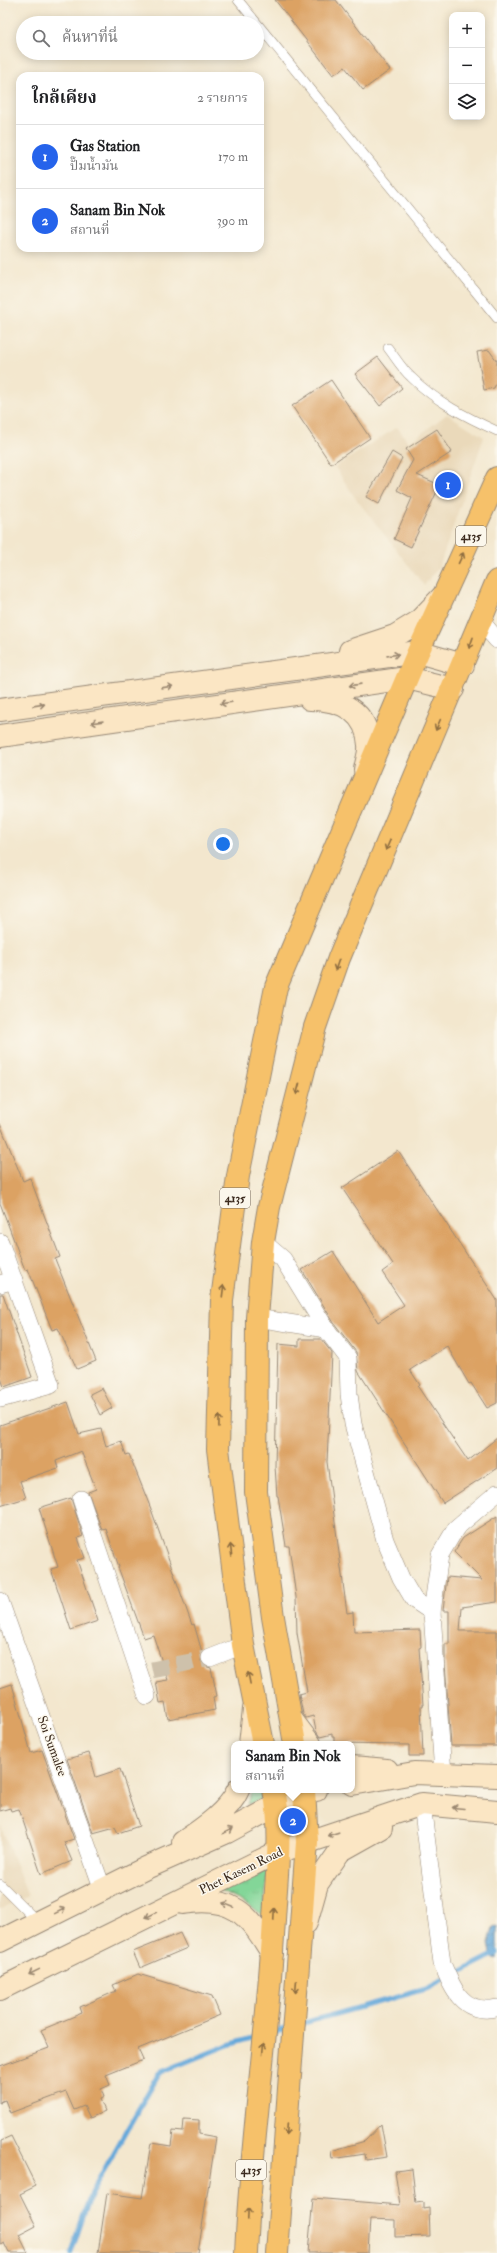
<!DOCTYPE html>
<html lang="th">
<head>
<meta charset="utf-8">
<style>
  :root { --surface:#fff; --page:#f2f2f2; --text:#202124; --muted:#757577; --line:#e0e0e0; --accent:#2563eb }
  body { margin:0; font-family:"IM FELL Double Pica","Noto Serif Thai",serif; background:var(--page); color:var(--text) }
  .controls { position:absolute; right:12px; top:12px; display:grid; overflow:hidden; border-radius:8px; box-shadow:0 2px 10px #0003 }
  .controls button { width:36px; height:36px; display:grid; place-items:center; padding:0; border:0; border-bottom:1px solid var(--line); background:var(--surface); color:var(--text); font:20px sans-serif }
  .you { position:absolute; left:223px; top:844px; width:14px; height:14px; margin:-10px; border:3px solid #fff; border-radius:50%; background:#1a73e8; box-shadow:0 0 0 6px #1a73e833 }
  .badge { display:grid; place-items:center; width:26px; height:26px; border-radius:50%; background:var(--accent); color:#fff; font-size:13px; font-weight:700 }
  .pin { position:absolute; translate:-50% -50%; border:2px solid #fff; box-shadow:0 1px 4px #0006 }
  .popup { position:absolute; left:231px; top:1741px; width:124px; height:52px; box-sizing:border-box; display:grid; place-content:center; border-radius:8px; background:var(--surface); filter:drop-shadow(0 1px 3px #0005); font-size:13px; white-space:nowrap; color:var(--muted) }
  .popup b { font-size:15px; color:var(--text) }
  .popup::after { content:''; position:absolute; left:50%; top:100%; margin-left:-8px; border:8px solid transparent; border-top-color:var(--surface) }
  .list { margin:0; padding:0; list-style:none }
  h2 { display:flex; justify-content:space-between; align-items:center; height:52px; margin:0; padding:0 16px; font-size:17px }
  h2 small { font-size:13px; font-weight:400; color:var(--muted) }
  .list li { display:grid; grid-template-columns:26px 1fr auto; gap:12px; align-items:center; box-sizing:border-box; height:64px; padding:0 16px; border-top:1px solid var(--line) }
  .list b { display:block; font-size:15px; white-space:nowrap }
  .list p { margin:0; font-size:13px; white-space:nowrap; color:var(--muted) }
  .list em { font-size:13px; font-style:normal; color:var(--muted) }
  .icon { flex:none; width:22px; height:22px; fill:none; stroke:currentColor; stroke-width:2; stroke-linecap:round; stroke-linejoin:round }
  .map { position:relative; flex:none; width:497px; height:2253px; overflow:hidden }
  .search { position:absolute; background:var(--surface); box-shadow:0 2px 10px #0003; left:16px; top:16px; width:248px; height:44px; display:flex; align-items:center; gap:10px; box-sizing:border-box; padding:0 14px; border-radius:22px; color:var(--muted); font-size:15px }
  .panel { position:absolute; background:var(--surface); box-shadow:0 2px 10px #0003; left:16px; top:72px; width:248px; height:180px; border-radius:12px }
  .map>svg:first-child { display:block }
</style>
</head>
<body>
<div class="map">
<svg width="497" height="2253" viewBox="0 0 497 2253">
  <defs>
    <pattern id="grass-tufts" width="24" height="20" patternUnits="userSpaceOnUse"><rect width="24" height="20" fill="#83d698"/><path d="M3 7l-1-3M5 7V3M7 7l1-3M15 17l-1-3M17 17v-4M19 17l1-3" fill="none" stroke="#72b883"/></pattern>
    <pattern id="water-waves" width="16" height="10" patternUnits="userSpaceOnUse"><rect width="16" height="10" fill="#66a9da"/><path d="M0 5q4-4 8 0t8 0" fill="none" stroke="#558ab0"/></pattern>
  </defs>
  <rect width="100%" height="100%" fill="#fbf7ec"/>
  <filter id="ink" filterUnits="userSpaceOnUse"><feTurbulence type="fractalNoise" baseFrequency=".025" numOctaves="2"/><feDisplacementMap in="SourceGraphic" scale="8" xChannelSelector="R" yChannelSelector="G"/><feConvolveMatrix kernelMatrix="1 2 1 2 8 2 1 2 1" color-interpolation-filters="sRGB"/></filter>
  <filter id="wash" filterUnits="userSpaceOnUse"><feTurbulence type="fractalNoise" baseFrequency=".012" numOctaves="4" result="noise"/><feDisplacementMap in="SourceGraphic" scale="16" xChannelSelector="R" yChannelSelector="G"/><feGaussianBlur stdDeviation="0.9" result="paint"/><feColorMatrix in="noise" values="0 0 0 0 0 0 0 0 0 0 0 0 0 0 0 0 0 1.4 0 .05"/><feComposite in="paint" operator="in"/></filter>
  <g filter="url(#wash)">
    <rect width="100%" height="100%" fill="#f3e7ce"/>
    <g fill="#ead9ba">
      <path d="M447 414 484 437 439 567 424 585 354 496 335 467 397 427 409 443Z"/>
      <path d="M0 1824 28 1896 0 1909Z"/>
    </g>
    <g fill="url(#grass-tufts)" stroke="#5f805b">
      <path d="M253 1790H264L266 1798 248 1804Z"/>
      <path d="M268 1870 263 1917 249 1905 218 1890Z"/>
    </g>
    <path fill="url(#water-waves)" stroke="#506a7c" d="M497 1925V1959L492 1957 489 1943 493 1927Z"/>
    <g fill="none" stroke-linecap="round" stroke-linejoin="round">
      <g stroke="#66a9da" stroke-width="5">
        <path d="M300 2024 426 1989 497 1953"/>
        <path d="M271 2033 288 2028"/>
        <path d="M71 2253 91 2193 159 2073 228 2045 259 2036"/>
      </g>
    </g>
    <g id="blocks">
      <g fill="#dca263">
        <path d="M275 0H336L390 70 363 90 345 67 333 75Z"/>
        <path d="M489 350 497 361V381L494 388 484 390 477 352Z"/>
        <path d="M378 357 402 388 380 406 355 374Z"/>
        <path d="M331 380 370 438 331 464 292 406Z"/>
        <path d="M437 429 452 452 417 475 440 485 411 547 394 539 412 498 397 490 413 460 406 449Z"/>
        <path d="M392 452 402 458 379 504 366 497Z"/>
        <path d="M0 1124 23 1181 30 1178 60 1257 55 1259 96 1361 77 1369 58 1328 52 1330 28 1269 25 1270 0 1203Z"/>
        <path d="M398 1151 497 1300V1403L487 1408 471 1383 469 1384 447 1346 410 1370 420 1385 418 1387 468 1461 497 1438V1468L443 1503 358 1371 356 1352 334 1323 302 1270 333 1251 378 1322 404 1305 382 1272 393 1264 342 1188Z"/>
        <path d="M0 1294H3L32 1377 4 1387 0 1375Z"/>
        <path d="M299 1339H321L332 1353 327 1462 347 1613 353 1612 354 1632 420 1630 421 1647 419 1648 423 1705H421L423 1756H409V1745L334 1744V1737H332V1734L320 1737 316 1731 313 1716 306 1718 303 1714 299 1694 307 1692 297 1633 296 1597 289 1546H286L278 1496H277L275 1466 278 1344 299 1346Z"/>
        <path d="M102 1388 112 1408 100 1415 90 1394Z"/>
        <path d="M68 1402 79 1434 101 1429 106 1446 121 1441 126 1455 129 1454 151 1509 192 1625 194 1624 202 1652 201 1661 204 1666 211 1668 217 1696 213 1697 215 1710 168 1719 165 1702 160 1703 156 1682 168 1680 153 1635 144 1638 118 1567H119L106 1529 102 1530 88 1492 96 1489 81 1451 56 1461 58 1468 20 1481 26 1498 0 1506V1425Z"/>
        <path d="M71 1498 83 1536 78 1538 85 1558 77 1560 98 1621 71 1630 51 1569 58 1567 39 1508Z"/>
        <path d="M497 1516V1602L462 1607 460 1631H497V1746H451L445 1663V1644H449V1611H443L447 1577 482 1580 454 1552 463 1538Z"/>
        <path d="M12 1684 31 1753 42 1750 74 1839 64 1842 72 1861 41 1874 19 1809 11 1811 10 1808 0 1811V1688Z"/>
        <path d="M89 1753 96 1777 120 1769 139 1826 118 1833 115 1827 93 1833 67 1759Z"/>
        <path d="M180 1933 187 1948 140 1968 133 1952Z"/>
        <path d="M138 1974 212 1996 220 2015 138 2049 143 2060 106 2075 110 2085 101 2089 104 2097 100 2099 105 2111 90 2118 84 2106 74 2110 66 2092 10 2113 5 2100 0 2102V2066L49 2048 41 2030 82 2013 80 2007 116 1991 113 1985Z"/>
        <path d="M184 2119 199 2120V2134L216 2137 198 2253H98L107 2193 142 2198 151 2143 171 2146 173 2131 183 2132Z"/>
        <path d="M381 2124 387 2157 366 2160 365 2154 332 2159 331 2151 365 2141Z"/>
        <path d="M11 2136 36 2186 20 2194 36 2226 19 2235 28 2253H9L4 2243 0 2245V2141Z"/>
        <path d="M412 2169 416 2203 423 2202V2209L429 2208 430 2236 395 2237V2220L370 2219 368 2253H308L313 2198 400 2205 395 2171Z"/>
      </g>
    </g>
  </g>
  <g filter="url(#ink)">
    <use href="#blocks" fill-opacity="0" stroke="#978876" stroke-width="1"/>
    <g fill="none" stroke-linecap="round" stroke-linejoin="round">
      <path stroke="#cec1ab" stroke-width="17" stroke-dasharray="17 8" stroke-linecap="butt" d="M152 1670 210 1658"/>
      <g stroke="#978876" stroke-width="10">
        <g id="lane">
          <path d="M238 0 497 318"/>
          <path d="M388 348C395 357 402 369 411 377 435 401 466 417 497 431"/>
          <path d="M0 1884 38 1922"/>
        </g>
      </g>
      <g stroke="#978876" stroke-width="18">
        <g id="street">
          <path d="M480 620 497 640"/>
          <path d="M0 1242 51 1385 0 1399"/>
          <path d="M263 1242 283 1259 326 1329 348 1358 349 1394 353 1424 385 1540 401 1578 414 1600 432 1612"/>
          <path d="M0 1284 14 1280"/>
          <path d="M257 1318 326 1329"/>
          <path d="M81 1499 147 1696"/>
          <path d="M0 1601 103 1890"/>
          <path d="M210 1658 243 1645"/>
          <path d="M443 1774 432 1612 440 1555 456 1528 497 1493"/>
          <path d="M422 1804 442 1963C453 1990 463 2015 497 2008"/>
        </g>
      </g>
      <g stroke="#978876" stroke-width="24">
        <g id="secondary">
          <path d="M350 651 395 636 418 622 441 598"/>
          <path d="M310 699C341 699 367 711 369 745 370 753 366 762 365 770"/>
          <path d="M0 710 418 652 463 665"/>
          <path d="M0 736 407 678 453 689"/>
          <path d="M291 1719 310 1744"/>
          <path d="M250 1744 254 1709"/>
          <path d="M352 1767 387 1770"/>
          <path d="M352 1784 414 1773 497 1776"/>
          <path d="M183 1842C202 1829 229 1811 238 1790"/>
          <path d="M183 1903C232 1895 248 1913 272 1953"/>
          <path d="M306 1923 317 1884 340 1851 381 1828"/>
          <path d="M0 1941 146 1868 227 1832 277 1805 304 1792 316 1790"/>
          <path d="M0 1989 278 1852 422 1804 497 1811"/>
        </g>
      </g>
      <g stroke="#978876" stroke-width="24">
        <g id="primary">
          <path d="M263 1744 243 1645 218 1449 222 1300 238 1176 276 987 418 652 497 478"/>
          <path d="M295 1744 273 1617 256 1492 257 1318 263 1242 269 1207 315 1027 339 958 497 581"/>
          <path d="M246 2253C251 2142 268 2031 274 1920 276 1878 283 1832 274 1790"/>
          <path d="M277 2253 307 1842 304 1790"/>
        </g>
      </g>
      <use href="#lane" stroke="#fff" stroke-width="9"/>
      <use href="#street" stroke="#fff" stroke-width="17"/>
      <use href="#secondary" stroke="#fbe6c4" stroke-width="22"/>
      <use href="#primary" stroke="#f6c16b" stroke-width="22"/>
    </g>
    <defs><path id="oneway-shaft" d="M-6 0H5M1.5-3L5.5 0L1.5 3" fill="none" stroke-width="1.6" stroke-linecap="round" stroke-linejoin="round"/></defs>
    <g stroke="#8f6e41">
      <use href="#oneway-shaft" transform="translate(461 558) rotate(-65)"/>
      <use href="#oneway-shaft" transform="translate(471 643) rotate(110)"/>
      <use href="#oneway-shaft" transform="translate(438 725) rotate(113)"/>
      <use href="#oneway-shaft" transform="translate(388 845) rotate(113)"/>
      <use href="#oneway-shaft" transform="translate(337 965) rotate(109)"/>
      <use href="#oneway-shaft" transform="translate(298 1089) rotate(105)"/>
      <use href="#oneway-shaft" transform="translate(223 1291) rotate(-83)"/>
      <use href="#oneway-shaft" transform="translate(219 1421) rotate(-89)"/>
      <use href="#oneway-shaft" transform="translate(231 1550) rotate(-97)"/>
      <use href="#oneway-shaft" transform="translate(249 1678) rotate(-101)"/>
      <use href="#oneway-shaft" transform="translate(274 1914) rotate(-87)"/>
      <use href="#oneway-shaft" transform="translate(296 1987) rotate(94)"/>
      <use href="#oneway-shaft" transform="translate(263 2049) rotate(-85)"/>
      <use href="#oneway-shaft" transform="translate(287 2129) rotate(94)"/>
      <use href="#oneway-shaft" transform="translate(248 2214) rotate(-88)"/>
    </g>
    <g stroke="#9b8871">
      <use href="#oneway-shaft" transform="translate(393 655) rotate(-8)"/>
      <use href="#oneway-shaft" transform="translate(355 685) rotate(172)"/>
      <use href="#oneway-shaft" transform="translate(167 687) rotate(-8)"/>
      <use href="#oneway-shaft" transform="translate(226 703) rotate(172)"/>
      <use href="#oneway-shaft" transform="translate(39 705) rotate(-8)"/>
      <use href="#oneway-shaft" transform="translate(97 722) rotate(172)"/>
      <use href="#oneway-shaft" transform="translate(458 1808) rotate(-175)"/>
      <use href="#oneway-shaft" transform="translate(228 1831) rotate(-27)"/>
      <use href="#oneway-shaft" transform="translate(333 1834) rotate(162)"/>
      <use href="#oneway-shaft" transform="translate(228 1905) rotate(-158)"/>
      <use href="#oneway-shaft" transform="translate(60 1911) rotate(-26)"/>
      <use href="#oneway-shaft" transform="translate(151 1915) rotate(154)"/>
      <use href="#oneway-shaft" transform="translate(34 1972) rotate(154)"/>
    </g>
  </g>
  <g text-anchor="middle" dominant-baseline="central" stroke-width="3" stroke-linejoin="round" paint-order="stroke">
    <g fill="#fbf7ec" stroke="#75685c" stroke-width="1">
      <rect x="456" y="526" width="30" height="20" rx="3"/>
      <rect x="220" y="1188" width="30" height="20" rx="3"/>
      <rect x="236" y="2160" width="30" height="20" rx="3"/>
    </g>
    <g font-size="12" font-weight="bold" fill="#3b2a1e">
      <text x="471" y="536">4135</text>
      <text x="235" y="1198">4135</text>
      <text x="251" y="2170">4135</text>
    </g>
    <g font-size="13" fill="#3b2a1e" stroke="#fbf7ec">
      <text transform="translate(52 1746) rotate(70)">Soi Sumalee</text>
      <text transform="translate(241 1871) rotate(-26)">Phet Kasem Road</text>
    </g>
  </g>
</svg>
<div class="controls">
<button>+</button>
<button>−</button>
<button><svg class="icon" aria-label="layers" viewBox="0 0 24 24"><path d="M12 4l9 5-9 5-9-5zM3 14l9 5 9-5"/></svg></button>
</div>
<div class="you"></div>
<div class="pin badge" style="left:448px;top:485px">1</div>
<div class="pin badge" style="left:293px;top:1821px">2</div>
<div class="popup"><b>Sanam Bin Nok</b>สถานที่</div>
<div class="search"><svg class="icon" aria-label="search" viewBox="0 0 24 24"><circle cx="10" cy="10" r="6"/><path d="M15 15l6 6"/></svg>ค้นหาที่นี่</div>
<section class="panel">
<h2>ใกล้เคียง<small>2 รายการ</small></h2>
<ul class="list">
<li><span class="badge">1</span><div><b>Gas Station</b><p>ปั๊มน้ำมัน</p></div><em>170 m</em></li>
<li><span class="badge">2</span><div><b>Sanam Bin Nok</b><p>สถานที่</p></div><em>390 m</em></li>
</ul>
</section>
</div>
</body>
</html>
